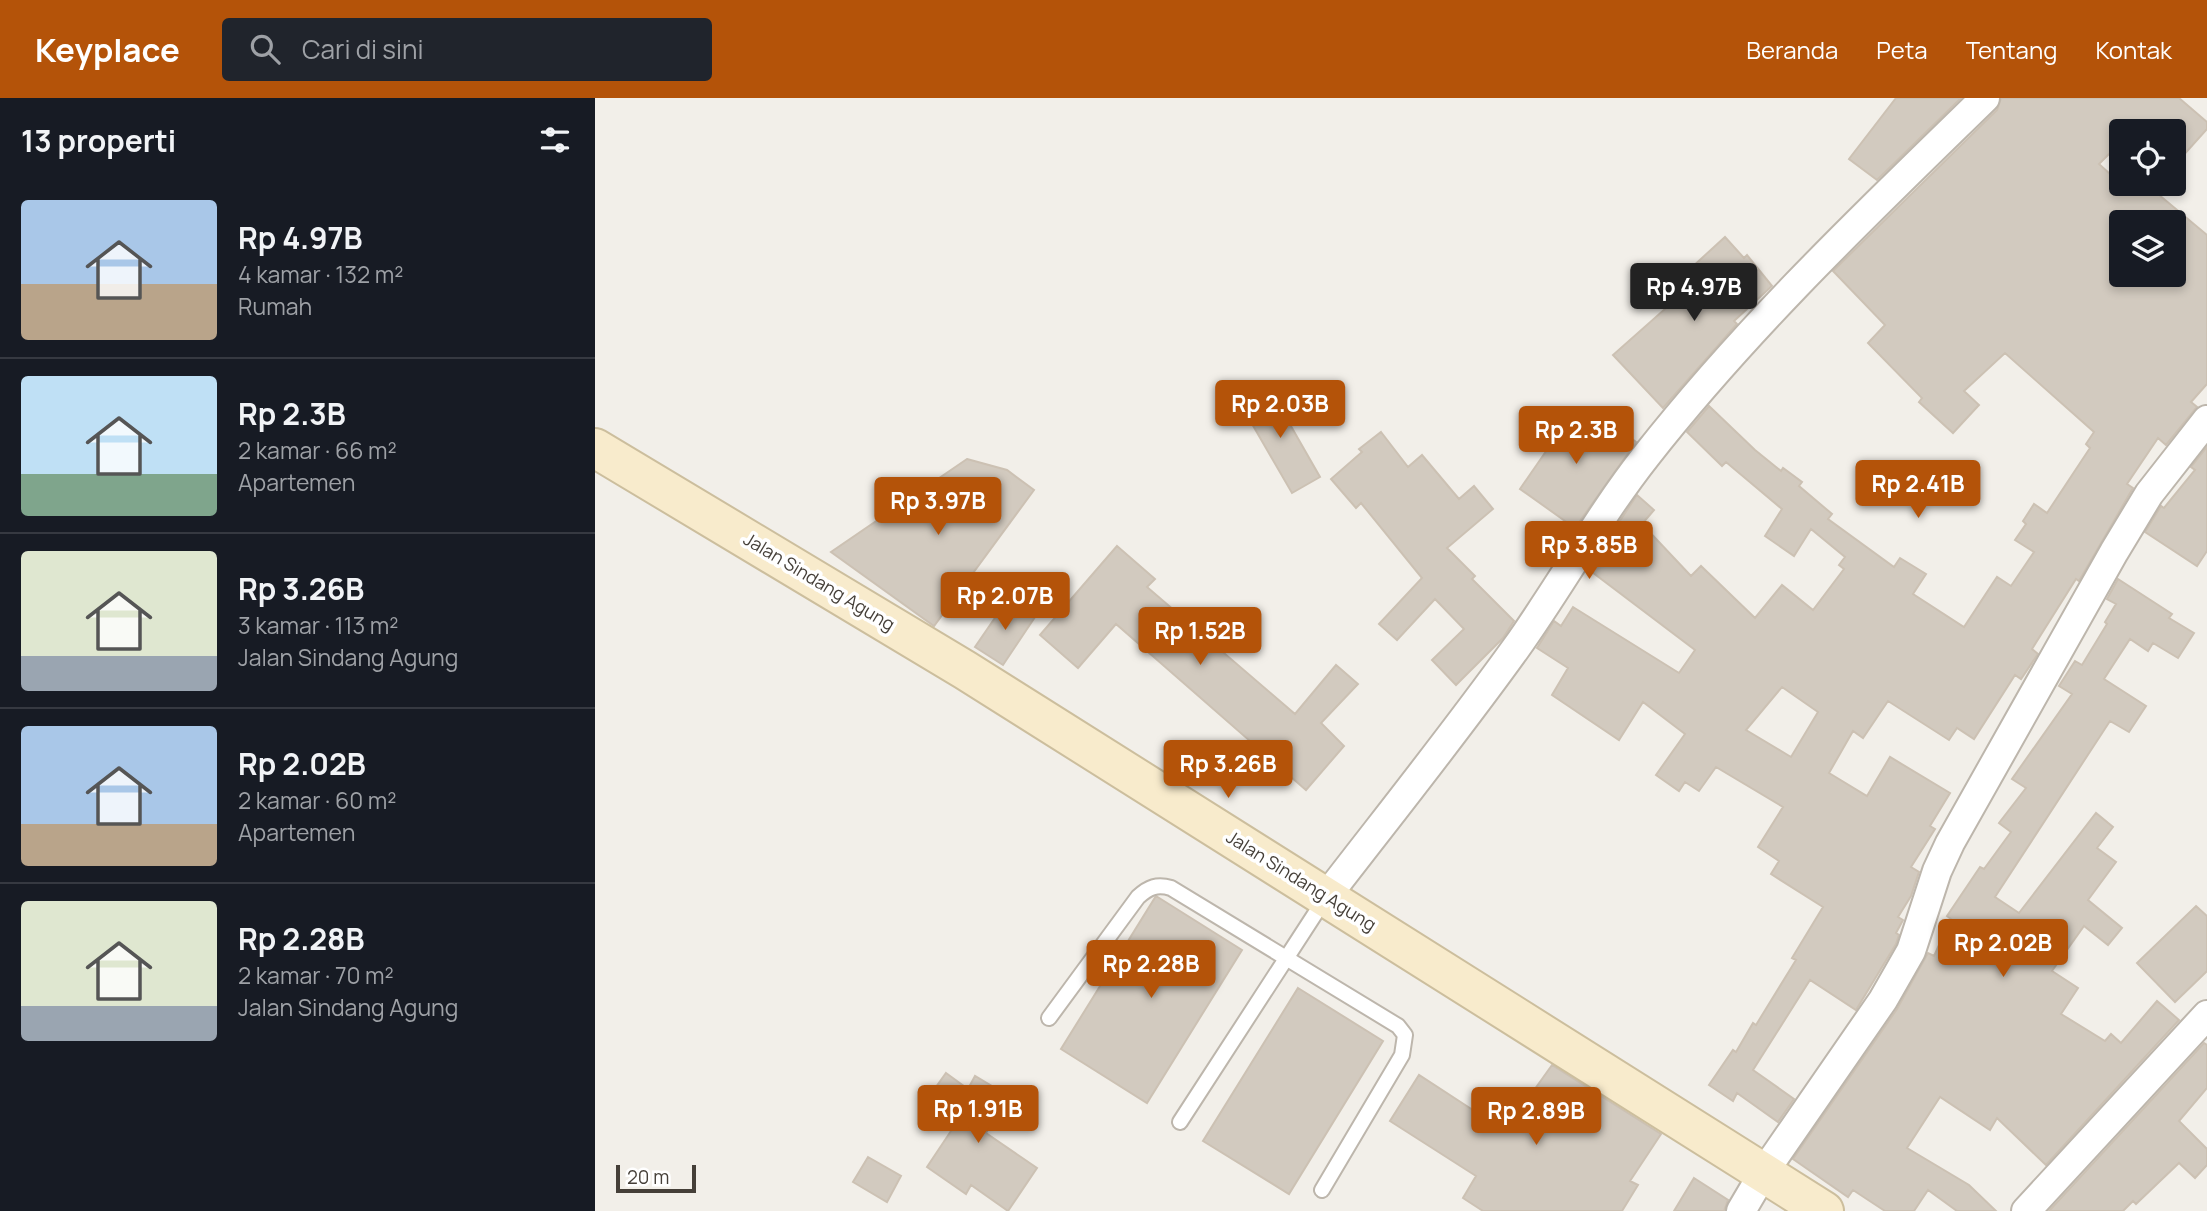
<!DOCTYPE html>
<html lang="id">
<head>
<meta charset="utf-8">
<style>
	:root { --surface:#171b24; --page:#20242c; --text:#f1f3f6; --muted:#9ea1a6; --line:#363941; --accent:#b45309 }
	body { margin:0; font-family:Manrope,sans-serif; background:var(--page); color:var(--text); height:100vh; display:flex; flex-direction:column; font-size:26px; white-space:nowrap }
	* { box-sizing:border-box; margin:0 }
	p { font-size:23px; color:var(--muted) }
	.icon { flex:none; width:38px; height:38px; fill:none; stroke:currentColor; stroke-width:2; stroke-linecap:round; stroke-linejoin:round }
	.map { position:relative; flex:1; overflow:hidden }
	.sheet { display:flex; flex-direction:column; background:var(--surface); width:595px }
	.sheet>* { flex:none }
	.buttons { position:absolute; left:1514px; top:21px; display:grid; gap:14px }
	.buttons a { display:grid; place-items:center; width:77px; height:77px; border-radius:7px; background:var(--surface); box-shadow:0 4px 10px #0003; font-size:35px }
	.scale { position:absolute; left:21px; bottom:18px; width:80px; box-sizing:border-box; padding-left:7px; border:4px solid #453f38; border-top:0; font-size:19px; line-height:24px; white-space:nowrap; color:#453f38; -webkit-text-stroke:5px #fff; paint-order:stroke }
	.price { position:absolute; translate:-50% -60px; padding:0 16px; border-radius:7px; background:var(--accent); color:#fff; font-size:23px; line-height:46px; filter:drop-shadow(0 2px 4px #0008) }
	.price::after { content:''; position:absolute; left:50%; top:42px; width:21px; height:16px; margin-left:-10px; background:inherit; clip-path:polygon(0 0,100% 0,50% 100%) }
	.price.selected { background:#222; color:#fff }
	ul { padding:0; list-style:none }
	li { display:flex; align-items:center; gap:21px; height:175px; padding:0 21px }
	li+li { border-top:2px solid var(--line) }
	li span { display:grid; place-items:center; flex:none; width:196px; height:140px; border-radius:7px; color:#555 }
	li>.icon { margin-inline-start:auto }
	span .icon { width:84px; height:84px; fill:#fffc; stroke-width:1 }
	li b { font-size:30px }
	h2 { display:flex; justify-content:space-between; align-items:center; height:84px; padding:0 21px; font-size:30px }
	header { display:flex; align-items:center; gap:42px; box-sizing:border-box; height:98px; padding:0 35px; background:var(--accent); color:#fff }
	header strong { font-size:33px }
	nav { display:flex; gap:38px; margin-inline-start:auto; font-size:24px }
	.search { width:490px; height:63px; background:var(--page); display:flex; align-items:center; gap:18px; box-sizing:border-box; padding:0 24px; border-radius:7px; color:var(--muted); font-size:26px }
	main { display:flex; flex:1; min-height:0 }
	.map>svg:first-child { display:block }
</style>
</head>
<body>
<header>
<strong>Keyplace</strong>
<div class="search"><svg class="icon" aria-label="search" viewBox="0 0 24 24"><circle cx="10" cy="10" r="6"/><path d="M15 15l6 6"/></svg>Cari di sini</div>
<nav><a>Beranda</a><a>Peta</a><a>Tentang</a><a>Kontak</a></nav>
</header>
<main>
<section class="sheet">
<h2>13 properti<svg class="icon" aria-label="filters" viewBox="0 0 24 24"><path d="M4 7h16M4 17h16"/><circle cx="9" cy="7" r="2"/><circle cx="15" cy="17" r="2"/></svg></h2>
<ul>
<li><span style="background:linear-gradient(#a9c7e8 60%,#b9a48a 0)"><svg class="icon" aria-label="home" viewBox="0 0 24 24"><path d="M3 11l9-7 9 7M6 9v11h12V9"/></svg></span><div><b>Rp 4.97B</b><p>4 kamar · 132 m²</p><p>Rumah</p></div></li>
<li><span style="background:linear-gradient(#bfe0f5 70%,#7fa58c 0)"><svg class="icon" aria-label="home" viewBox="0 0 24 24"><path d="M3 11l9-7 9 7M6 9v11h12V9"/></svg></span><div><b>Rp 2.3B</b><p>2 kamar · 66 m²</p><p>Apartemen</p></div></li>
<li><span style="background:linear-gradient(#dfe7d0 75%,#9aa5b1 0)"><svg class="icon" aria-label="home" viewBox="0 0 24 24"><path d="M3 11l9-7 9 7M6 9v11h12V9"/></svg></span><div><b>Rp 3.26B</b><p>3 kamar · 113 m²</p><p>Jalan Sindang Agung</p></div></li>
<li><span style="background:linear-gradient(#a9c7e8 70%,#b9a48a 0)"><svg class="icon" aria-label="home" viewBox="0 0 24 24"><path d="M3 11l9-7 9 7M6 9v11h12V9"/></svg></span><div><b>Rp 2.02B</b><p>2 kamar · 60 m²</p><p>Apartemen</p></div></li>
<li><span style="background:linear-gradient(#dfe7d0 75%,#9aa5b1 0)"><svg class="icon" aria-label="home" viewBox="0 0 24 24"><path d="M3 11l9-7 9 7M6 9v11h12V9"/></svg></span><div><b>Rp 2.28B</b><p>2 kamar · 70 m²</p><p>Jalan Sindang Agung</p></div></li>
</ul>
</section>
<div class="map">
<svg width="1612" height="1113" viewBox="0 0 1612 1113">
	<rect width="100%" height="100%" fill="#f2efe9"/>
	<path fill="#d2cabf" stroke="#ccc1b3" stroke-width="2" fill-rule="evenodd" d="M1301,0H1366L1282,82L1254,61Z
		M1406,0H1584L1612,24V31L1578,69V33H1526V44L1504,66L1526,86H1551L1612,137V286L1596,304L1602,309L1571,347L1563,340L1532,386L1538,390L1484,483L1481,481L1437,551L1443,556L1426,581L1420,577L1379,641L1362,630L1354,642L1293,603L1268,640L1258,633L1234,675L1272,698L1295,659L1355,695L1335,728L1340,731L1316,769L1324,774L1316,798L1303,819L1308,822L1301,835L1304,837L1301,846L1261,912L1215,882L1158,972L1199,1001L1183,1024L1142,995L1138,1003L1114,987L1138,952L1141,954L1158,925L1161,927L1201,862L1197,860L1228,809L1176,776L1184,763L1163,749L1188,709L1121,669L1104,693L1090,684L1084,693L1061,677L1090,636L1048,604L1024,642L957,597L973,570L942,550L959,523L966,528L978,509L1084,575L1100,552L993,471L1042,397L1059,412L1047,426L1096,478L1106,468L1160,520L1187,487L1218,512L1249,471L1244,467L1250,459L1216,431L1199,458L1170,438L1187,411L1131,364L1127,368L1092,334L1114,308L1160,352L1186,373L1188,370L1207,384L1204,388L1237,416L1233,421L1299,469L1305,460L1331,476L1318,496L1369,529L1402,479L1416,488L1439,454L1420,442L1431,426L1428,423L1439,406L1452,415L1495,350L1491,346L1499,334L1410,255L1369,293L1384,307L1358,335L1324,304L1327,300L1273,245L1290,227L1238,173L1402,12ZM1526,124H1578V177H1526ZM1187,589L1223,614L1196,659L1151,632Z
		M1130,139L1149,160L1152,157L1177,188L1139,223L1142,226L1068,310L1018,257L1105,180L1096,170Z
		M673,288L725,379L697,395L645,305Z
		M1001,314L1041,344L980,430L925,391L954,349L937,337L952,317L983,339Z
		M786,334L813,369L827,357L864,401L879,388L898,411L852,450L880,478L877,481L919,523L908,540L861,587L837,562L869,531L840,501L802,542L784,526L827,480L766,405L761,410L736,381L767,354L764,351Z
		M1612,349V453L1602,468L1550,434L1566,408L1569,410L1600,372L1596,369Z
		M372,361L412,372L439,392L339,528L236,454Z
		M522,448L560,481L552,489L700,616L741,567L763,586L726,625L749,648L711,692L521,526L483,570L445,537Z
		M1523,481L1577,516L1574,520L1599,535L1583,560L1558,545L1553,553L1535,541L1509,581L1551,608L1534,634L1515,623L1400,799L1424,815L1501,715L1518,729L1502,750L1521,764L1493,802L1527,830L1513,847L1489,828L1457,873L1483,890L1466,916L1510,943L1516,936L1526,945L1562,903L1584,922L1451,1067L1402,1020L1395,1032L1345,999L1312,1050L1374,1087L1401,1113H1362L1333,1092L1319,1113H1290L1258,1092L1253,1099L1198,1061L1302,911L1333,855L1339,858L1356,821L1352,818L1385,769L1389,771L1416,734L1404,725L1431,690L1417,681L1477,596L1464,588L1480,563L1487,567L1512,526L1510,524L1521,506L1512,501Z
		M413,501L440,519L408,567L380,549Z
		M561,798L647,852L552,1005L466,951Z
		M1601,808L1612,818V873L1580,904L1542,865Z
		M703,890L788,943L694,1096L608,1043Z
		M1609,945L1612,947V990L1584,1023L1612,1051V1067L1600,1080L1584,1065L1541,1106L1538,1103L1528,1113H1454Z
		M957,967L1066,1036L1035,1083L1043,1087L1027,1113H888L868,1100L881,1078L795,1023L824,977L910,1033Z
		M351,975L373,991L380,978L412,997L391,1035L442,1070L413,1113L376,1087L371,1096L332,1069L366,1018L336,996Z
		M273,1059L306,1078L292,1104L258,1084Z
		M1099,1080L1133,1102L1129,1113H1079Z"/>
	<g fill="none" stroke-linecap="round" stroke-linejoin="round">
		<defs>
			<path id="lane" d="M454,920L543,799C554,789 562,786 576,790L803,928L810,937L807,957L727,1092
				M585,1024L731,799"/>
			<path id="street" d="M731,799C795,716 860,635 921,550C966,487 1003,419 1051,358C1153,228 1272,115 1390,0
				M1146,1113L1169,1074L1288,902L1316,853L1342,773L1355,745L1519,454L1554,396L1612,322
				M1431,1113L1612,917"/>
			<path id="secondary" d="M0,350L370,572L1229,1113"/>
		</defs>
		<use href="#lane" stroke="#bdb6ac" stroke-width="18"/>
		<use href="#street" stroke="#bdb6ac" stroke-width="32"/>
		<use href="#secondary" stroke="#ccbe9d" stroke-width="42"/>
		<use href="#lane" stroke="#fff" stroke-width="14"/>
		<use href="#street" stroke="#fff" stroke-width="28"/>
		<use href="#secondary" stroke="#f8ebcc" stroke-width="38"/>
	</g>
	<g text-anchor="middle" stroke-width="7" stroke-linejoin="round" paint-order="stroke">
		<g font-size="18" fill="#453f38" stroke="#fff">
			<text transform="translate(224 484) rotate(31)" y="6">Jalan Sindang Agung</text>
			<text transform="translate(706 783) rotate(32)" y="6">Jalan Sindang Agung</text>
		</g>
	</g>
</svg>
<div class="buttons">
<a><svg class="icon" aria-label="locate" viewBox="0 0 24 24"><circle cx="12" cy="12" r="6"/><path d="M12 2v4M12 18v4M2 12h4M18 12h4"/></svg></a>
<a><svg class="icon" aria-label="layers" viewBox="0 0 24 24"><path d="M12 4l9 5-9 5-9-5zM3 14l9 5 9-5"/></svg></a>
</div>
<div class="scale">20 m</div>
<b class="price selected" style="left:1099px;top:225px">Rp 4.97B</b>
<b class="price" style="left:685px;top:342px">Rp 2.03B</b>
<b class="price" style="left:981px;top:368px">Rp 2.3B</b>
<b class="price" style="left:1323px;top:422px">Rp 2.41B</b>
<b class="price" style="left:343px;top:439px">Rp 3.97B</b>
<b class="price" style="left:994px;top:483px">Rp 3.85B</b>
<b class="price" style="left:410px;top:534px">Rp 2.07B</b>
<b class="price" style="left:605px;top:569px">Rp 1.52B</b>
<b class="price" style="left:633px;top:702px">Rp 3.26B</b>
<b class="price" style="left:1408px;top:881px">Rp 2.02B</b>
<b class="price" style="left:556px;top:902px">Rp 2.28B</b>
<b class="price" style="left:383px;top:1047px">Rp 1.91B</b>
<b class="price" style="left:941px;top:1049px">Rp 2.89B</b>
</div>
</main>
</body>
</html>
